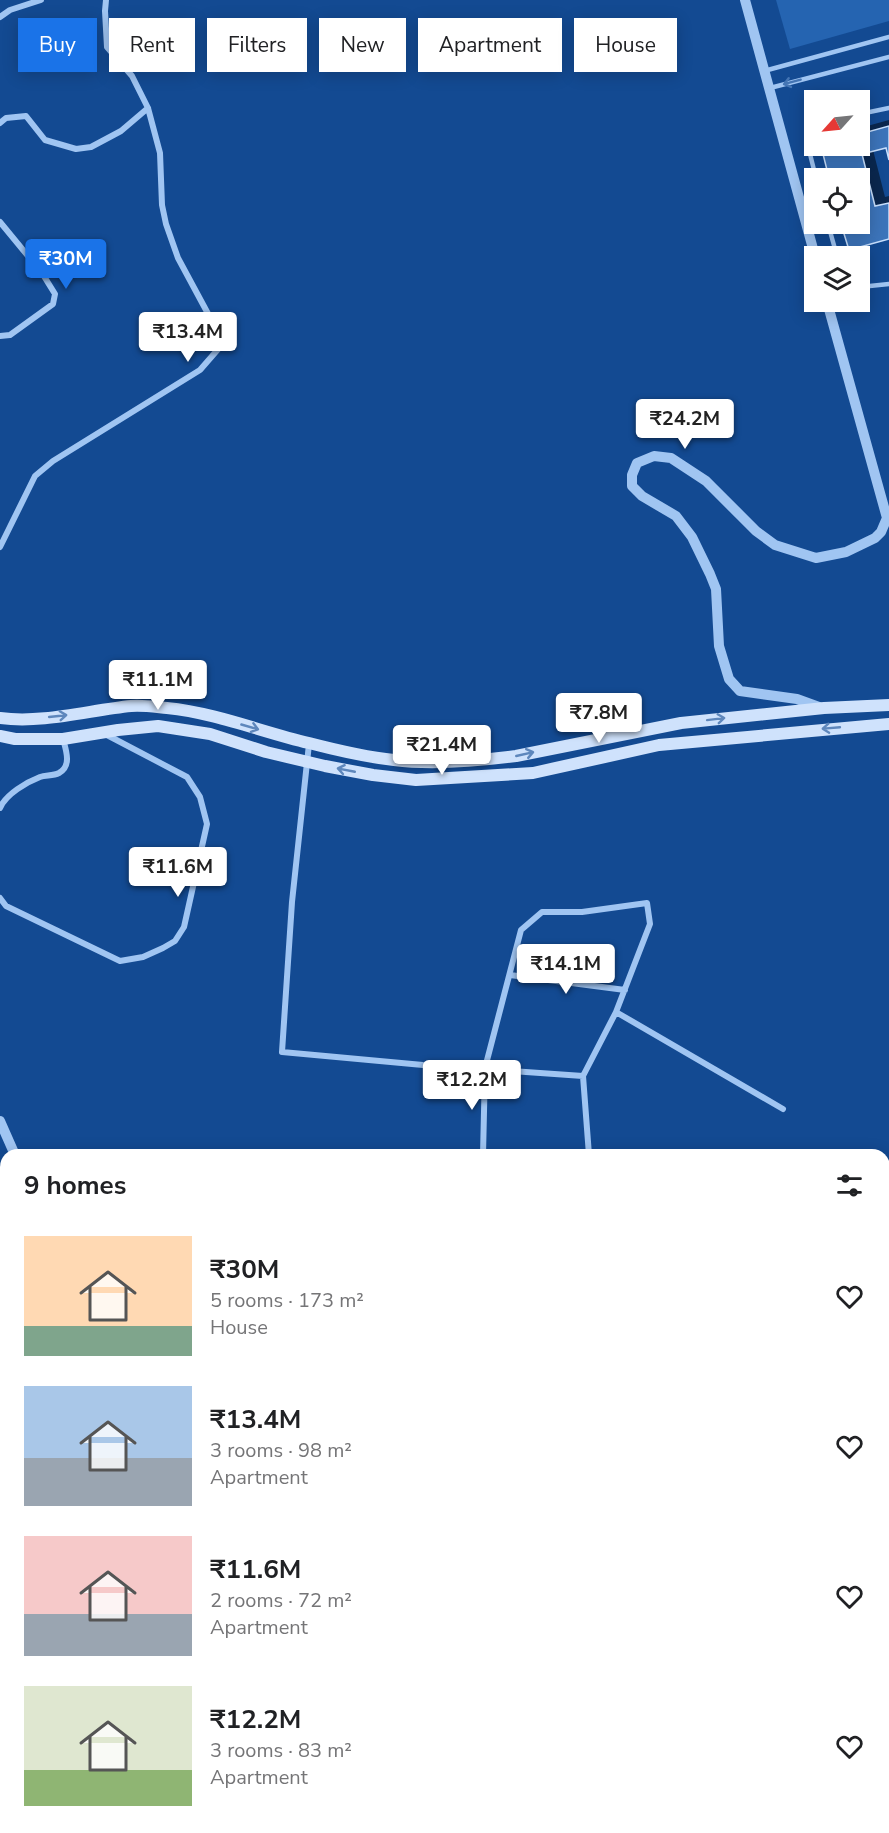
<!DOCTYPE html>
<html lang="en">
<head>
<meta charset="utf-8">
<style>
	:root { --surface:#fff; --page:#f2f2f2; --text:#202124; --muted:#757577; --accent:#1a73e8 }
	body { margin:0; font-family:"Nunito Sans",sans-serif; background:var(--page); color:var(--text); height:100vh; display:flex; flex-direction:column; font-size:22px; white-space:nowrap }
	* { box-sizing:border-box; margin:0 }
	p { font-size:20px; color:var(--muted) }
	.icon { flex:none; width:33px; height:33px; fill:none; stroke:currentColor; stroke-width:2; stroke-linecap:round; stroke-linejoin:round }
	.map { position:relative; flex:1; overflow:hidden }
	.details { position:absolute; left:0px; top:1149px; width:890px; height:684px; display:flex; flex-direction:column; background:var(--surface); border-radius:18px 18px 0 0; box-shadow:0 3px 15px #0003 }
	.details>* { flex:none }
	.hud { position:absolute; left:18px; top:18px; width:854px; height:54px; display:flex; gap:12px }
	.needle { width:39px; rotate:243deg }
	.buttons { position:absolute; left:804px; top:90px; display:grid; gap:12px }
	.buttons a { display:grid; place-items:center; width:66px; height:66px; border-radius:0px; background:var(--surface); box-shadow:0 3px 15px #0003; font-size:30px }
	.price { position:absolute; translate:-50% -51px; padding:0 14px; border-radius:6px; background:#fff; color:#222; font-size:20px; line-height:39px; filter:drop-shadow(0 2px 3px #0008) }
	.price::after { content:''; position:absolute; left:50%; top:36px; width:18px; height:14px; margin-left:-9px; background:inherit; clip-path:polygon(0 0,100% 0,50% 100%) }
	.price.active { background:var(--accent); color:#fff }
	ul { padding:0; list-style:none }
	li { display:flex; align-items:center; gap:18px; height:150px; padding:0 24px }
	li span { display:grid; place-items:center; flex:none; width:168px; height:120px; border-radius:0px; color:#555 }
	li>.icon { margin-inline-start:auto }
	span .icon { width:72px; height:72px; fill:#fffc; stroke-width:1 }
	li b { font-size:26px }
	h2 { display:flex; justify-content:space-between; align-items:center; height:72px; padding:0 24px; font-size:26px }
	.pill { padding:0 21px; border-radius:0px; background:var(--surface); box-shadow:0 3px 15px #0003; font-size:21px; line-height:54px }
	.pill.active { background:var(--accent); color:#fff }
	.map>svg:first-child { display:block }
</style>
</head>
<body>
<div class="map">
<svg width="889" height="1833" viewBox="0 0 889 1833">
	<rect width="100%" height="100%" fill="#134a92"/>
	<path fill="#2564b1" d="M776,0H889V21L790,49Z"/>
	<path fill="#0007" d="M889,120V154L887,146L873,150L885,197L889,196V238L850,248L843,224H860V178H831L822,146H860V128Z"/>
	<path fill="#3c74ba" stroke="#c7dffd" stroke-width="1.5" d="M889,126V160L886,148L862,154L875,206L889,203V239L849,250L841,224H860V178H829L821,146H860V134Z"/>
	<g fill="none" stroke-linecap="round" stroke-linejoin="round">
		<path stroke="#a0c5f2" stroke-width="4.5" d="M764,71L889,37
			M770,88L889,57
			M860,114L889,108
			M814,126L810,128L808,146L816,178
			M828,224L837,256
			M860,287L889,284"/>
		<path stroke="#a0c5f2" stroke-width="6" d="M0,17L10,10L41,0
			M0,123L6,118L26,116L45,140L76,149L91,147L121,131L148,108
			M0,222L42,273L55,294L53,304L10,335L0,336
			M0,547L35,476L53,461L200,370L220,347V336L178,258L166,224L162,205L160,153L148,108L132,76L107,47L105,11L106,0
			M309,744L292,902L282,1052L423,1065L583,1076L616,1012L783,1109
			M0,808C6,794 27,782 40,777C46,775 53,776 59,773C72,766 66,750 63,739
			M0,898L6,906L120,961L143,957L163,948L175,941L184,927L207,824L200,797L187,777L105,734
			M510,975L625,990
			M583,1076L589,1155
			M483,1155L485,1068L521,930L542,912H582L647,903L650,924L616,1012
			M889,1202L884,1204L889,1213
			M884,1618L889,1625
			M0,1667L6,1666
			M884,1727L889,1722
			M0,1753H6
			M151,1827L152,1833
			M538,1827L541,1833
			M559,1833L564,1827
			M760,1833L767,1827"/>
		<path stroke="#a0c5f2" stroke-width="10" d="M745,0L815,256
			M819,707L797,699L740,691L729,679L719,646L716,589L710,574L692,537L676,516L642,496L632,486V475L637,463L654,456L671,458L706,481L756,531L775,545L816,558L846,552L875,538L881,532L887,518L827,302
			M0,1121L15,1155
			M0,1531L6,1528
			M0,1550L6,1570
			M40,1827V1833"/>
		<path stroke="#cfe2fc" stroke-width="12" d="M0,718C42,724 90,710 131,706C143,705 156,707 167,708C216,713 262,732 309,743C336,750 365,757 394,760C434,765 477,761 516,756L681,723L824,708L889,705
			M0,736L15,739H63L118,730L158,726L210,734L266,752L325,766L373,775L416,780L533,773L659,745L889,724"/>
	</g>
	<defs><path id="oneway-shaft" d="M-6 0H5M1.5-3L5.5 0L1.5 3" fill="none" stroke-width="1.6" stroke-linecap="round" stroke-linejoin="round" transform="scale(1.5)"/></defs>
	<use stroke="#4475b4" href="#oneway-shaft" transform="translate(792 82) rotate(165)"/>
	<g stroke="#5e87bc">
		<use href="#oneway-shaft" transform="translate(58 716) rotate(-6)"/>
		<use href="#oneway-shaft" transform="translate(716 719) rotate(-7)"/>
		<use href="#oneway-shaft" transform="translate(250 727) rotate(16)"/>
		<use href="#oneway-shaft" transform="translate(831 728) rotate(175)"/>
		<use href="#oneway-shaft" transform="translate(525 754) rotate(-13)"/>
		<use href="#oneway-shaft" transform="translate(346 770) rotate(-169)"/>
	</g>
</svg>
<div class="buttons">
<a><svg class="needle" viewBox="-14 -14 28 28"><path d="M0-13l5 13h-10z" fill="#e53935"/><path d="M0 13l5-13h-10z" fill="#757577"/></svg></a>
<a><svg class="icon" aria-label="locate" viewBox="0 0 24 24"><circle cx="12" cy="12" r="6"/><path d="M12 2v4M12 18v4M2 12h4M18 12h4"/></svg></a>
<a><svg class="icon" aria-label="layers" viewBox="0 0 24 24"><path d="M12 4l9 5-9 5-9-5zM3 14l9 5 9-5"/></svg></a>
</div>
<b class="price active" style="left:66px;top:290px">₹30M</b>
<b class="price" style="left:188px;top:363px">₹13.4M</b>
<b class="price" style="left:685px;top:450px">₹24.2M</b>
<b class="price" style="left:158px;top:711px">₹11.1M</b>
<b class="price" style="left:599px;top:744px">₹7.8M</b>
<b class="price" style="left:442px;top:776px">₹21.4M</b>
<b class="price" style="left:178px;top:898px">₹11.6M</b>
<b class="price" style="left:566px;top:995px">₹14.1M</b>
<b class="price" style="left:472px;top:1111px">₹12.2M</b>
<div class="hud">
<a class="pill active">Buy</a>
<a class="pill">Rent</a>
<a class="pill">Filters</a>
<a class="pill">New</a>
<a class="pill">Apartment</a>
<a class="pill">House</a>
</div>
<section class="details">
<h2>9 homes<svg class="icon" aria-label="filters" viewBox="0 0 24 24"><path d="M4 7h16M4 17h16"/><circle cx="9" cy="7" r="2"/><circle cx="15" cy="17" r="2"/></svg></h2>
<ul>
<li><span style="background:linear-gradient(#ffd9b3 75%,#7fa58c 0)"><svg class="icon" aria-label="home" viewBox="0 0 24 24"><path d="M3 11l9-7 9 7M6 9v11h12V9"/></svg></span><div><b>₹30M</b><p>5 rooms · 173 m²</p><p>House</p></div><svg class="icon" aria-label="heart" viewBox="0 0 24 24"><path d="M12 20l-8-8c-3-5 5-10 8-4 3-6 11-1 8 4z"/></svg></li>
<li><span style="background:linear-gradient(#a9c7e8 60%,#9aa5b1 0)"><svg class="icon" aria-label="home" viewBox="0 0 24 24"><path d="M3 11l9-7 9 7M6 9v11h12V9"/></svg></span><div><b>₹13.4M</b><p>3 rooms · 98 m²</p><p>Apartment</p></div><svg class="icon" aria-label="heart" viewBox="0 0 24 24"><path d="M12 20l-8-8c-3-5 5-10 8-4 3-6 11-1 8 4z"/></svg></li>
<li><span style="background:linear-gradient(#f6c9c9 65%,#9aa5b1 0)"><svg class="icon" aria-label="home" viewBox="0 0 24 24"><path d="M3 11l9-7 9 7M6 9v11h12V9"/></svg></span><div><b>₹11.6M</b><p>2 rooms · 72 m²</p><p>Apartment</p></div><svg class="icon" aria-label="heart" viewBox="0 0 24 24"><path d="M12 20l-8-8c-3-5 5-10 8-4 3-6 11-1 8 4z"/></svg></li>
<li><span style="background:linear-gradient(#dfe7d0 70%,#8fb573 0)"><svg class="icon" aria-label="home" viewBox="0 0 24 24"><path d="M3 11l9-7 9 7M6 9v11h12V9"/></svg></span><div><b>₹12.2M</b><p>3 rooms · 83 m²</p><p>Apartment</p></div><svg class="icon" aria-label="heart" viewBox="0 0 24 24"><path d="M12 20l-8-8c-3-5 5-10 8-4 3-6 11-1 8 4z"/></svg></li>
</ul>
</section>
</div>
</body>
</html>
